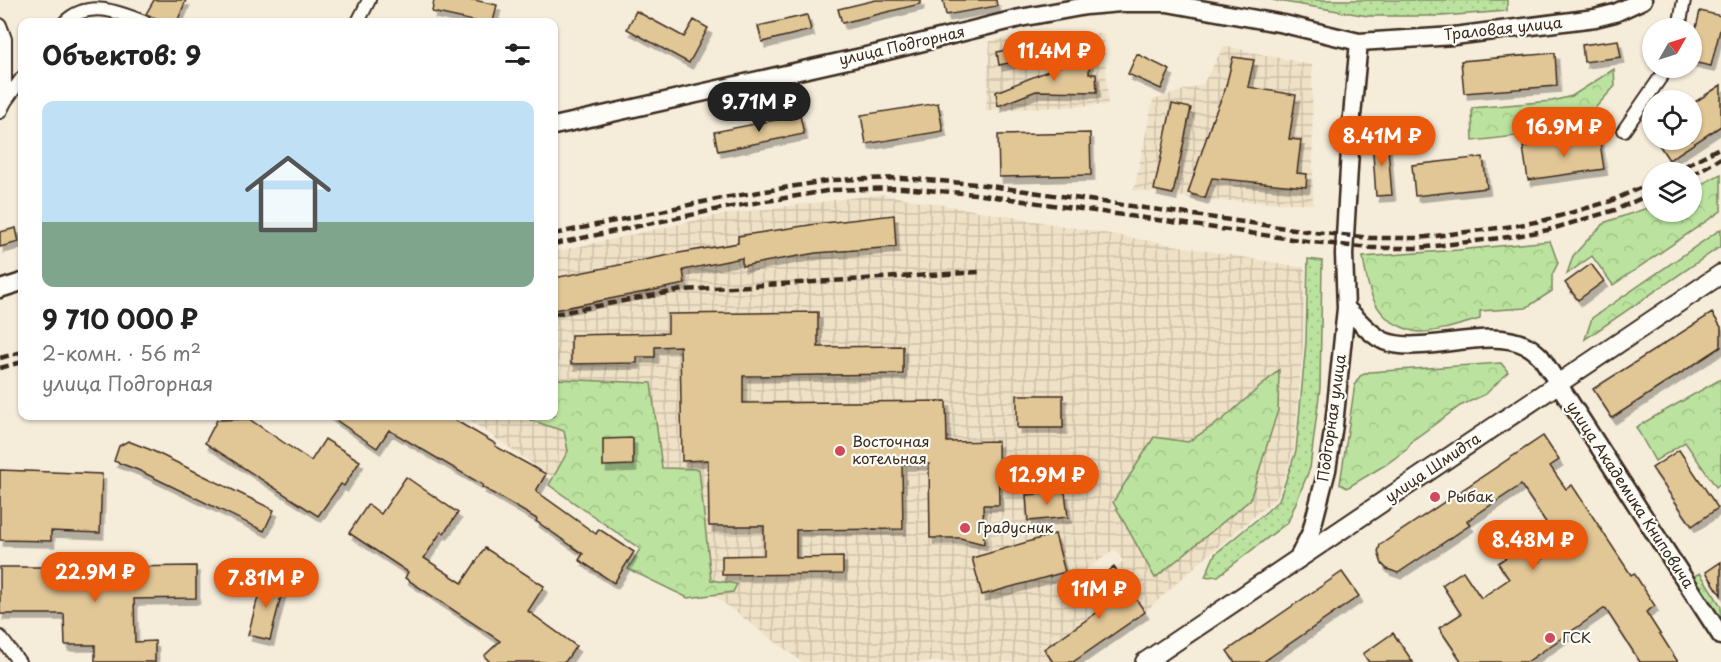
<!DOCTYPE html>
<html lang="ru">
<head>
<meta charset="utf-8">
<style>
	:root { --surface:#fff; --page:#f6f6f6; --text:#222; --muted:#767676; --line:#e0e0e0; --accent:#ea580c }
	body { margin:0; font-family:"Playpen Sans",sans-serif; background:var(--page); color:var(--text); height:100vh; display:flex; flex-direction:column; font-size:22px; white-space:nowrap }
	* { box-sizing:border-box; margin:0 }
	p { font-size:20px; color:var(--muted) }
	.icon { flex:none; width:33px; height:33px; fill:none; stroke:currentColor; stroke-width:2; stroke-linecap:round; stroke-linejoin:round }
	.map { position:relative; flex:1; overflow:hidden }
	.details { position:absolute; left:18px; top:18px; width:540px; height:402px; display:flex; flex-direction:column; background:var(--surface); border-radius:12px; box-shadow:0 2px 4px #0004 }
	.details>* { flex:none }
	.needle { width:39px; rotate:51deg }
	.buttons { position:absolute; left:1642px; top:18px; display:grid; gap:12px }
	.buttons a { display:grid; place-items:center; width:60px; height:60px; border-radius:50%; background:var(--surface); box-shadow:0 2px 4px #0004; font-size:30px }
	.price { position:absolute; translate:-50% -51px; padding:0 14px; border-radius:21px; background:var(--accent); color:#fff; font-size:20px; line-height:39px; filter:drop-shadow(0 2px 3px #0008) }
	.price::after { content:''; position:absolute; left:50%; top:36px; width:18px; height:14px; margin-left:-9px; background:inherit; clip-path:polygon(0 0,100% 0,50% 100%) }
	.price.active { background:#222; color:#fff }
	ul { padding:0; list-style:none }
	li { display:grid; align-content:center; gap:12px; height:318px; padding:0 24px }
	li+li { border-top:2px solid var(--line) }
	li span { display:grid; place-items:center; height:186px; border-radius:12px; color:#555 }
	li>.icon { margin-inline-start:auto }
	span .icon { width:108px; height:108px; fill:#fffc; stroke-width:1 }
	li b { font-size:26px }
	h2 { display:flex; justify-content:space-between; align-items:center; height:72px; padding:0 24px; font-size:26px }
	.map>svg:first-child { display:block }
</style>
</head>
<body>
<div class="map">
<svg width="1721" height="662" viewBox="0 0 1721 662">
	<defs>
		<pattern id="industrial-grid" width="8" height="8" patternUnits="userSpaceOnUse" patternTransform="scale(1.5)"><rect width="8" height="8" fill="#efe1c6"/><path d="M0 4h8M4 0v8" fill="none" stroke="#cec1aa"/></pattern>
		<pattern id="grass-dots" width="8" height="8" patternUnits="userSpaceOnUse" patternTransform="scale(1.5)"><rect width="8" height="8" fill="#bbe39f"/><path d="M2 2h.1M6 6h.1" fill="none" stroke="#a2c388" stroke-width="1.8" stroke-linecap="round"/></pattern>
		<pattern id="forest-crowns" width="20" height="18" patternUnits="userSpaceOnUse" patternTransform="scale(1.5)"><rect width="20" height="18" fill="#bbe39f"/><path d="M2 6a3 3 0 1 1 6 0M12 15a3 3 0 1 1 6 0" fill="none" stroke="#a2c388"/></pattern>
		<filter id="shadow"><feDropShadow dx="3.5" dy="6" stdDeviation="0" flood-color="#0004"/></filter>
	</defs>
	<rect width="100%" height="100%" fill="#f5ecda"/>
	<filter id="ink" filterUnits="userSpaceOnUse"><feTurbulence type="fractalNoise" baseFrequency=".0167" numOctaves="2"/><feDisplacementMap in="SourceGraphic" scale="12" xChannelSelector="R" yChannelSelector="G"/><feConvolveMatrix kernelMatrix="1 2 1 2 8 2 1 2 1" color-interpolation-filters="sRGB"/></filter>
	<g filter="url(#ink)">
		<path fill="url(#industrial-grid)" d="M1038,32L1104,33L1108,105L986,110L990,41Z
			M1224,46L1312,65L1313,204L1206,200L1134,190L1153,100L1203,84Z
			M880,194L1305,268L1303,343L1294,450L1277,497L1200,562L1145,612L1115,568L1123,561L1115,549L1086,570L1093,581L1090,584L1105,607L1044,649L1053,662H802L599,509L463,416H554V252L720,215Z"/>
		<path fill="url(#grass-dots)" stroke="#7b865e" stroke-width="1.5" d="M1272,0H1507V11L1442,16H1368Z
			M1308,259L1322,261L1320,388L1310,468L1288,522L1218,576L1205,577L1215,554L1266,512L1279,500L1296,451L1306,342Z"/>
		<path fill="url(#forest-crowns)" stroke="#7b865e" stroke-width="1.5" d="M1614,69L1615,86L1576,129L1473,141L1472,108L1552,101L1572,96Z
			M1721,174V211L1613,285L1592,256L1567,274L1573,256L1591,236L1606,222L1653,206V212H1692V189Z
			M1721,229V246L1585,339L1592,318Z
			M1550,241L1558,263L1552,275V291L1526,308L1480,311V319C1461,324 1440,332 1420,332C1414,332 1407,329 1402,327C1372,315 1367,285 1363,257L1458,250Z
			M1501,363L1508,372L1486,394L1460,406L1413,440L1406,450L1385,465L1347,488L1340,484L1355,384L1360,376L1369,372Z
			M1279,370L1278,410L1250,500L1155,578L1113,502L1154,437L1188,442L1222,420Z
			M554,379L651,383L662,468L699,469L711,580L737,584L733,592L688,598L628,569L640,549L549,485L568,451L564,431L530,420L531,416H554Z
			M1721,379V483L1716,487L1685,442L1655,461L1636,427Z
			M1700,573L1721,606V621L1692,577Z"/>
		<path fill="#e1c696" stroke="#3b2a1e" stroke-width="1.5" filter="url(#shadow)" d="M154,0H186L177,22H165L146,14Z
			M434,0H474L497,5L493,22H478L432,12Z
			M876,0H920V4L842,23L838,9Z
			M943,0H996L997,6L946,15Z
			M636,11L684,37L694,20L708,28L689,63L627,29Z
			M1700,11L1721,16V26L1711,66L1692,62V45Z
			M807,15L811,30L762,42L758,26Z
			M1618,40L1621,57L1584,62L1582,45Z
			M1042,42H1084L1085,47L999,65L997,52Z
			M1555,53L1557,86L1464,93L1461,61Z
			M1090,54L1089,74H1096L1097,92L1036,91L998,106L996,92Z
			M1137,54L1170,70L1161,89L1128,74Z
			M1233,57L1254,60L1248,87L1296,95L1289,139L1301,140L1297,173L1307,174L1306,187L1212,178L1205,198L1188,193L1213,118L1225,90Z
			M1721,85V126L1669,160L1656,140H1692V104Z
			M938,103L943,131L866,144L861,115Z
			M1172,104L1191,108L1173,194L1154,190Z
			M800,115L804,134L718,151L714,132Z
			M1090,133L1091,175L999,177L998,135Z
			M1599,136L1604,169L1528,180L1523,147Z
			M1387,137L1392,195L1376,196L1372,139Z
			M1483,157L1487,188L1415,196L1412,165Z
			M894,215L896,247L816,253L742,266V258L683,270L685,284L554,310V278L679,253L738,243V236L816,224Z
			M16,228L19,242L0,247V232Z
			M1591,264L1604,281L1578,300L1565,283Z
			M818,312V347L903,346V374L743,376V403L946,401L947,442L998,441L999,505H983L984,544L960,538H930L929,464H902L903,529L796,530V558L843,557V574L722,575V556L764,555V526H709L708,460L682,461L680,346L655,347V357H637V363L571,364V335L668,333V314Z
			M1712,313L1721,327V347L1612,418L1593,389Z
			M1017,395H1063V428H1017Z
			M330,416H448L496,444L495,446L546,474L536,491L596,534L599,529L634,552L614,583L579,560L583,554L536,521L537,519L482,487L483,485L389,430L377,448Z
			M249,419L311,461L325,439L360,461L344,486L341,484L318,516L205,443L217,420Z
			M1543,436L1559,460L1550,466L1566,489L1572,485L1631,575L1634,573L1655,606L1646,612L1678,662H1640L1605,608L1527,662H1462L1439,628L1461,614L1442,585L1463,571L1481,598L1509,579L1498,563L1522,547L1534,565L1562,546L1521,485L1467,521L1470,525L1398,573L1387,569L1382,564L1378,552L1380,545Z
			M633,438V465L603,466V439Z
			M128,441L151,450L274,510L264,531L138,470L114,461L119,446Z
			M1679,450L1718,508L1692,526L1652,468Z
			M0,470L102,474L100,533L51,531V541L0,540Z
			M406,477L458,513L444,533L441,532L424,558L462,583L485,548L544,586L528,611L576,646L565,662H490L484,656L500,641L405,578L408,572L349,533L368,504L381,514Z
			M1065,492L1068,517L1028,521L1026,495Z
			M1055,534L1065,572L982,595L972,558Z
			M1721,562V595L1706,572Z
			M196,566V598L134,599L135,642L155,641V662H95V645H65L64,614H0V567H99V586L113,587L116,567Z
			M1114,567L1145,612L1073,662H1053L1044,649L1105,607L1090,584Z
			M1342,572L1359,596L1263,662H1235L1227,651Z
			M263,578L284,584L270,640L248,635Z
			M1393,633L1413,662H1369L1363,654Z"/>
		<g fill="none" stroke-linecap="round" stroke-linejoin="round">
			<defs>
				<path id="street" d="M65,22C88,0 117,11 144,22
					M358,22L369,0
					M0,25L5,39V102
					M1679,28L1684,0
					M0,112L5,102L22,78
					M1624,130L1667,68
					M0,637L19,662"/>
				<path id="secondary" d="M554,126L879,53L1020,18L1086,6L1121,3H1167L1284,24L1359,42L1454,36L1595,18L1615,13L1643,0
					M0,289L22,282
					M1346,308C1358,319 1369,334 1384,341C1396,346 1408,346 1421,345C1452,344 1498,330 1527,346C1532,348 1537,353 1541,357L1721,636
					M1297,560L1311,532L1327,470L1334,425L1346,308L1344,254L1352,116L1359,42"/>
				<path id="primary" d="M1145,662L1721,274"/>
			</defs>
			<use href="#street" stroke="#3b2a1e" stroke-width="16"/>
			<use href="#secondary" stroke="#3b2a1e" stroke-width="21"/>
			<use href="#primary" stroke="#3b2a1e" stroke-width="22"/>
			<use href="#street" stroke="#fdfcf7" stroke-width="12"/>
			<use href="#secondary" stroke="#fdfcf7" stroke-width="16"/>
			<use href="#primary" stroke="#fdfcf7" stroke-width="18"/>
			<path stroke="#3b2a1e" stroke-width="4.5" stroke-dasharray="9 4.5" stroke-linecap="butt" d="M1674,172L1721,147
				M1692,175L1721,158
				M554,234L717,199L832,180L902,178L976,184L1314,232L1371,238H1419L1514,226L1546,220L1611,201L1653,182
				M554,244L719,209L832,190L902,188L975,194L1313,242L1370,248H1419L1516,236L1548,230L1615,210L1653,193
				M554,314L682,290L980,272
				M0,358L22,352
				M0,368L22,362"/>
		</g>
	</g>
	<g fill="#d1495b" stroke="#fdfcf7" stroke-width="2">
		<circle cx="840" cy="451" r="6"/>
		<circle cx="1435" cy="497" r="6"/>
		<circle cx="965" cy="528" r="6"/>
		<circle cx="1550" cy="638" r="6"/>
	</g>
	<g text-anchor="middle" stroke-width="4.5" stroke-linejoin="round" paint-order="stroke">
		<g font-size="15" fill="#3b2a1e" stroke="#fdfcf7">
			<text transform="translate(1503 29) rotate(-6)" y="5">Траловая улица</text>
			<text transform="translate(902 46) rotate(-13)" y="5">улица Подгорная</text>
			<text transform="translate(1332 418) rotate(-82)" y="5">Подгорная улица</text>
			<text transform="translate(1433 468) rotate(-34)" y="5">улица Шмидта</text>
			<text transform="translate(1630 495) rotate(57)" y="5">улица Академика Книповича</text>
		</g>
		<g font-size="15" fill="#3b2a1e" stroke="#fdfcf7" text-anchor="start">
			<text x="852" y="447">Восточная<tspan x="852" dy="17">котельная</tspan></text>
			<text x="1447" y="502">Рыбак</text>
			<text x="977" y="533">Градусник</text>
			<text x="1562" y="643">ГСК</text>
		</g>
	</g>
</svg>
<div class="buttons">
<a><svg class="needle" viewBox="-14 -14 28 28"><path d="M0-13l5 13h-10z" fill="#e53935"/><path d="M0 13l5-13h-10z" fill="#767676"/></svg></a>
<a><svg class="icon" aria-label="locate" viewBox="0 0 24 24"><circle cx="12" cy="12" r="6"/><path d="M12 2v4M12 18v4M2 12h4M18 12h4"/></svg></a>
<a><svg class="icon" aria-label="layers" viewBox="0 0 24 24"><path d="M12 4l9 5-9 5-9-5zM3 14l9 5 9-5"/></svg></a>
</div>
<b class="price" style="left:1054px;top:82px">11.4M ₽</b>
<b class="price active" style="left:759px;top:133px">9.71M ₽</b>
<b class="price" style="left:1564px;top:158px">16.9M ₽</b>
<b class="price" style="left:1382px;top:167px">8.41M ₽</b>
<b class="price" style="left:1047px;top:506px">12.9M ₽</b>
<b class="price" style="left:1533px;top:571px">8.48M ₽</b>
<b class="price" style="left:95px;top:603px">22.9M ₽</b>
<b class="price" style="left:266px;top:609px">7.81M ₽</b>
<b class="price" style="left:1099px;top:620px">11M ₽</b>
<section class="details">
<h2>Объектов: 9<svg class="icon" aria-label="filters" viewBox="0 0 24 24"><path d="M4 7h16M4 17h16"/><circle cx="9" cy="7" r="2"/><circle cx="15" cy="17" r="2"/></svg></h2>
<ul>
<li><span style="background:linear-gradient(#bfe0f5 65%,#7fa58c 0)"><svg class="icon" aria-label="home" viewBox="0 0 24 24"><path d="M3 11l9-7 9 7M6 9v11h12V9"/></svg></span><div><b>9 710 000 ₽</b><p>2-комн. · 56 m²</p><p>улица Подгорная</p></div></li>
</ul>
</section>
</div>
</body>
</html>
